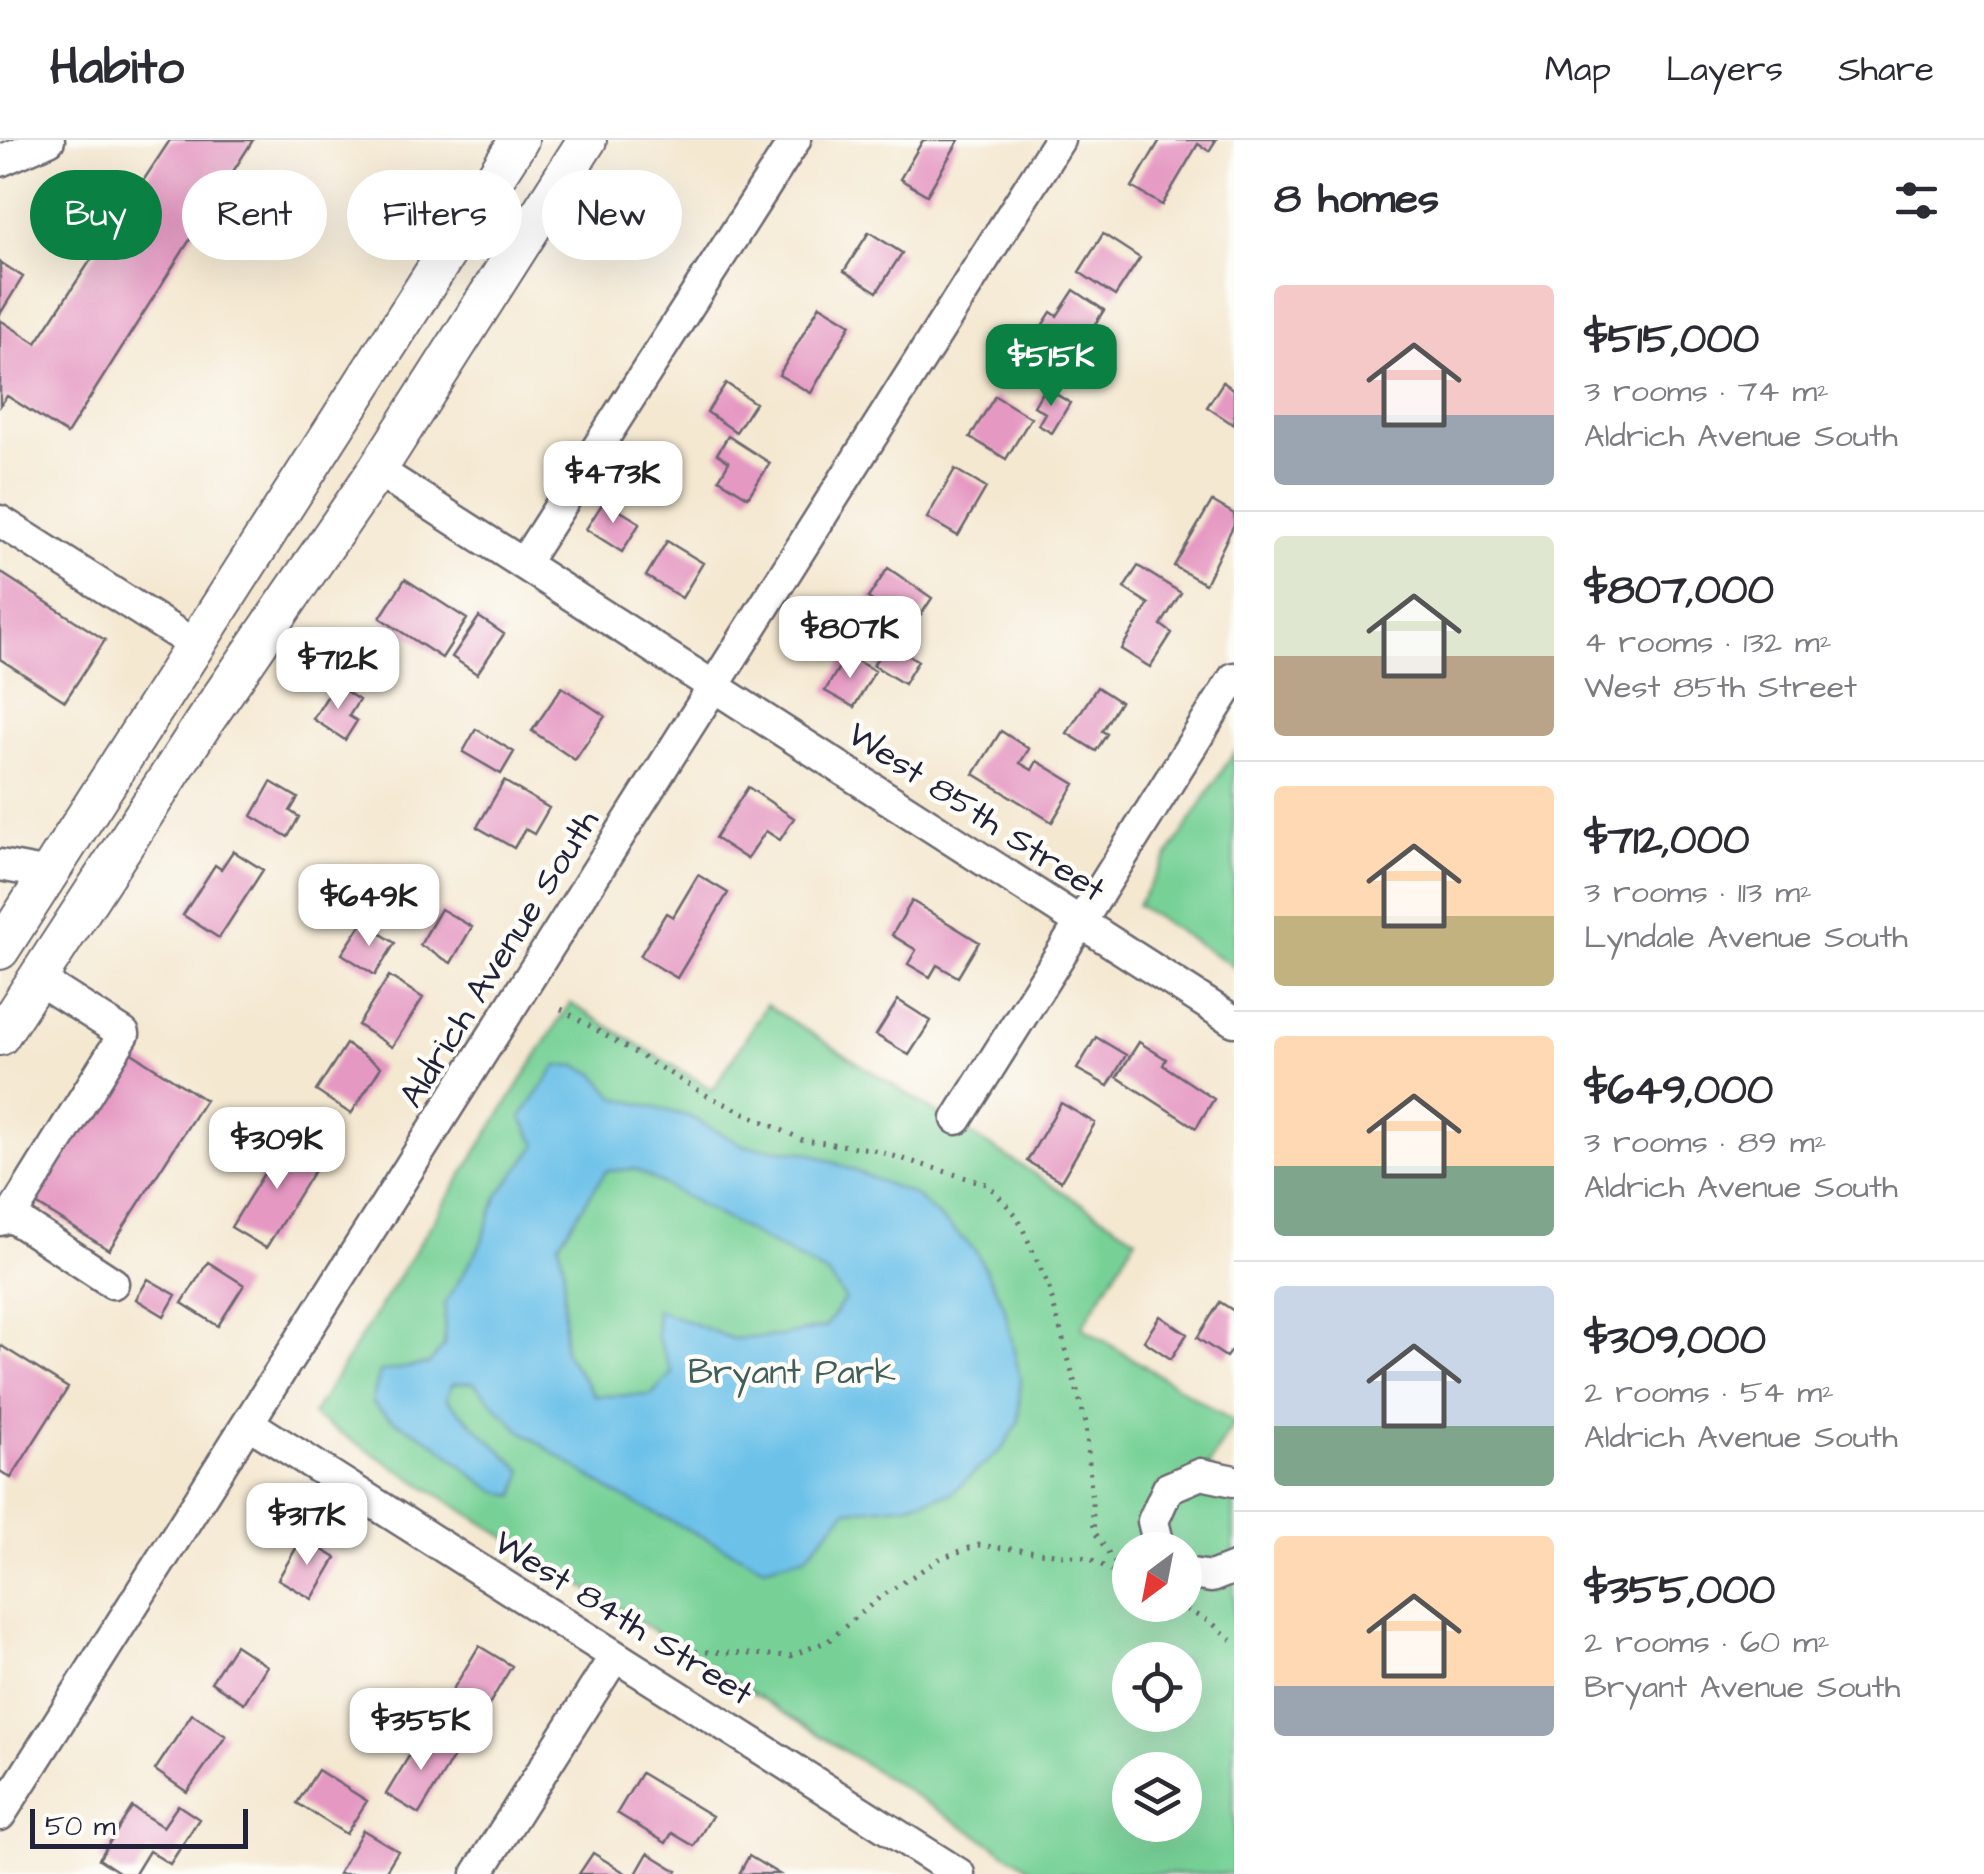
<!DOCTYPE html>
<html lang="en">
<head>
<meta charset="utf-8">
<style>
	:root { --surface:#fff; --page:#f7f7f7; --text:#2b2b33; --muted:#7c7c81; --line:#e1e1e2; --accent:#0b8043 }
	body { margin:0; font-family:"Architects Daughter",sans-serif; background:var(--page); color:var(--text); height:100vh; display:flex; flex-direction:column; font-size:38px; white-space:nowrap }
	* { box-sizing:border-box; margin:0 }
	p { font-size:32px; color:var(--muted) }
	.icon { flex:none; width:55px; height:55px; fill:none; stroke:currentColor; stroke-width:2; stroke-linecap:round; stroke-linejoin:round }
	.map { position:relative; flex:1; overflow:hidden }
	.side { display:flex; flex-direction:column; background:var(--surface); width:750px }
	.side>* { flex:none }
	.guide { position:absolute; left:30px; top:30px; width:950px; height:90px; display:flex; gap:20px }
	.needle { width:65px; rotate:212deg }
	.buttons { position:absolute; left:1112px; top:1392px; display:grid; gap:20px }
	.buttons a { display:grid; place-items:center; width:90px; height:90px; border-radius:50%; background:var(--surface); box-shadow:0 10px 40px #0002; font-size:50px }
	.scale { position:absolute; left:30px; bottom:25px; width:218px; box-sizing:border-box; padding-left:10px; border:5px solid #22223b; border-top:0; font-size:28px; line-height:35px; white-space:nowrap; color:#22223b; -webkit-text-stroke:8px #fdfcf7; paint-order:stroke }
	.price { position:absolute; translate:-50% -85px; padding:0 22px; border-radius:20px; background:#fff; color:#222; font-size:32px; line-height:65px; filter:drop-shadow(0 2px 5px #0008) }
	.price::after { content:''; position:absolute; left:50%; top:60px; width:30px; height:22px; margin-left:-15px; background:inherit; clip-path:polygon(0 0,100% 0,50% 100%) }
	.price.on { background:var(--accent); color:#fff }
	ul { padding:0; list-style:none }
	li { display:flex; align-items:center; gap:30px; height:250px; padding:0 40px }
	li+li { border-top:2px solid var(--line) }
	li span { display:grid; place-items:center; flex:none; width:280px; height:200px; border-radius:10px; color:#555 }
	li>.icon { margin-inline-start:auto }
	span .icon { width:120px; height:120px; fill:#fffc; stroke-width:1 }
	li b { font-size:42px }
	h2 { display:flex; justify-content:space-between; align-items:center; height:120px; padding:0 40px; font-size:42px }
	.chip { padding:0 35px; border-radius:45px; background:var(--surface); box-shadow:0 10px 40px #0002; font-size:35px; line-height:90px }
	.chip.on { background:var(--accent); color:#fff }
	header { display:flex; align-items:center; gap:60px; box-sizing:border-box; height:140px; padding:0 50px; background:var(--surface); border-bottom:2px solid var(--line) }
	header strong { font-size:48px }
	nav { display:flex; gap:55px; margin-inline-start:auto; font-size:35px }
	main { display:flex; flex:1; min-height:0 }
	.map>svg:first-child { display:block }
</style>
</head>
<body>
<header>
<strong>Habito</strong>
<nav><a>Map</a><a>Layers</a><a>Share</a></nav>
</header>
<main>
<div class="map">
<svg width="1234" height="1734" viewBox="0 0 1234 1734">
	<rect width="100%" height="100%" fill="#fdfcf7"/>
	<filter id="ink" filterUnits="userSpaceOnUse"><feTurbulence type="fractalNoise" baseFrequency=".01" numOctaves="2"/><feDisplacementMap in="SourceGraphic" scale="20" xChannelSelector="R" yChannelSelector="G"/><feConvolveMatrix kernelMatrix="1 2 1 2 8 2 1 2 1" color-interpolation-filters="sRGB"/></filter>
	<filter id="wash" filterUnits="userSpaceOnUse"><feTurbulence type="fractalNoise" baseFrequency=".0048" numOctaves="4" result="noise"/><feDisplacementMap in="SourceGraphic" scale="40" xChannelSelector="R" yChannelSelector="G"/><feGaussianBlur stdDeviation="2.25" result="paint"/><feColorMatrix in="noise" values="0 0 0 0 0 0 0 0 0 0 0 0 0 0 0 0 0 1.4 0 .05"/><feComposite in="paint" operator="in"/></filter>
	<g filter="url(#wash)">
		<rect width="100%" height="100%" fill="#f4e8d1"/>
		<path fill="#77d197" stroke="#4c7a69" stroke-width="2.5" fill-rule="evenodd" d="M1234,612V827L1137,765Z
			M570,863L713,950L766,865L1136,1098L1082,1187L1234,1282L1208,1327L1234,1344V1734H1039L312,1275ZM1130,1410H1185V1465H1130ZM1130,1520H1185V1575H1130ZM1130,1630H1185V1685H1130Z"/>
		<path fill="#6cc1e9" stroke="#477292" stroke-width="2.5" fill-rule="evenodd" d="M558,925L577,926L594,933L616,958L688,976L745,1006L810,1013L915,1055L975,1110L1004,1165L1020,1238L1019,1282L1003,1308L951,1353L905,1365L847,1370L806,1416L764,1427L614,1353L521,1291L473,1242L452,1244L446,1259L523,1331L515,1356C481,1352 459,1318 430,1300C408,1286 390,1283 372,1262L380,1232L429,1224L444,1206L445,1163L480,1106L497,1057L537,1005L521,977ZM635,1029L828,1135L845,1159L825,1187L781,1196L733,1199L656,1169L657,1197L672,1233L651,1255L595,1256L564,1211V1128L559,1103L606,1031Z"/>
		<g id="blocks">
			<path fill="#e598c2" d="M170,0H253L67,294L7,256L0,266V180L36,203Z
				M923,0H959L927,55L900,39Z
				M1160,0H1216L1209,11L1198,4L1162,65L1132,47Z
				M869,92L902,113L877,152L844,131Z
				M1103,94L1140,118L1115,156L1079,132Z
				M0,122L23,137L0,174Z
				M1074,150L1104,170L1062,236L1025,212L1051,172L1057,176Z
				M820,165L851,184L811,253L779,235Z
				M1223,242L1234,250V285L1207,267Z
				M726,243L755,263L736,292L707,272Z
				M1045,247L1070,263L1052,293L1038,285L1045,273L1034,266Z
				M995,256L1031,278L1006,319L970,297Z
				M728,296L770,323L748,357L719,339L729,322L717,314Z
				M955,329L986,348L958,396L927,378Z
				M604,361L640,383L622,412L586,389Z
				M1212,361L1234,374V384L1205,444L1174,426Z
				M667,401L703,423L682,458L646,436Z
				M1138,426L1181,453L1161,485L1172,493L1150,527L1121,509L1149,464L1124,448Z
				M888,428L932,458L909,493L878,471L881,467L868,458Z
				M0,432L105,500L65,561L0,519Z
				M405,439L467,479L442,518L380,478Z
				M479,477L504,494L477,534L452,517Z
				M888,502L918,521L904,544L873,525Z
				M846,515L875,531L854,567L825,551Z
				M335,544L359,560L349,576L357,581L345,600L313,579Z
				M562,547L605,576L575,620L532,591Z
				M1097,547L1120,562L1102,591L1107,594L1096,611L1067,593Z
				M476,589L514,612L501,634L463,612Z
				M1001,591L1029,609L1020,623L1032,630L1037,621L1075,644L1052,682L974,634Z
				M504,641L549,668L534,694L525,689L514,708L477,687Z
				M271,642L298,658L290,671L299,677L288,697L252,676Z
				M748,647L794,678L780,700L766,691L747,719L715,698Z
				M233,711L263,730L219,798L183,775L215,725L221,729Z
				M698,735L728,753L677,838L640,816L666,773L673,777Z
				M912,761L979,802L958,837L937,825L930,837L908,824L916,810L892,795Z
				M441,769L472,787L451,823L420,805Z
				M363,782L395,803L375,835L342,814Z
				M389,836L423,858L392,907L358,885Z
				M898,860L931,881L909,915L876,895Z
				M1096,897L1126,915L1108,946L1077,929Z
				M1139,902L1166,919L1163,925L1214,959L1196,988L1117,937Z
				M346,904L381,927L351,974L316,951Z
				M127,910L205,960L109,1110L30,1060Z
				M1061,963L1095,983L1061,1041L1027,1021Z
				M287,996L322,1018L266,1108L231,1087Z
				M208,1122L244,1145L218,1186L182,1163Z
				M148,1139L176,1155L164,1176L136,1159Z
				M1220,1162L1234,1171V1206L1226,1217L1197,1198Z
				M1160,1176L1187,1194L1171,1219L1144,1201Z
				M0,1205L68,1248L11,1338L0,1331Z
				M302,1398L336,1418L312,1459L278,1439Z
				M235,1505L267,1526L244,1563L211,1542Z
				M479,1506L512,1526L476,1586L443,1566Z
				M192,1574L226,1596L187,1652L155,1630Z
				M423,1593L456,1613L419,1674L386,1654Z
				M318,1630L367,1661L346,1694L297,1663Z
				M641,1633L712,1676L694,1706L672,1693L666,1703L617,1673Z
				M178,1665L199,1679L170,1724L149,1711L135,1734H122L99,1719L132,1667L163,1687Z
				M363,1690L398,1711L384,1734H338Z
				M593,1713L627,1734H579Z
				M648,1713L677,1731L675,1734H636Z
				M749,1716L779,1734H739Z"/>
		</g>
	</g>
	<g filter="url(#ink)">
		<use href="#blocks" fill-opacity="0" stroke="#6c6770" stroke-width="2.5"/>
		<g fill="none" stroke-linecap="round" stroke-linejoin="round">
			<defs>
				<path id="minor" d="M0,21L49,0
					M377,330L1234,881
					M0,381L195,505
					M523,424L795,0
					M0,725L49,734
					M957,979L1234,538
					M11,1076L113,1143
					M0,1080L11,1076L124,894L36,838
					M248,1283L959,1734
					M1160,1410L1153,1381L1168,1348L1201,1334L1234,1341
					M1185,1433L1211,1437L1234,1428
					M0,1675L1059,0
					M477,1734L615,1516"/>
				<path id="major" d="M0,810L519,0
					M0,896L204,582L377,330L587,0"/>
			</defs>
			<use href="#minor" stroke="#6c6770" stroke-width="35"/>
			<use href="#major" stroke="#6c6770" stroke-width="42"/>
			<path stroke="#6c6770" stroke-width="5" stroke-dasharray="2.5 8" stroke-linecap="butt" d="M561,869L708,956L803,1000L870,1009L987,1044L1017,1076L1048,1145L1086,1283L1094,1391L1125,1438
				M1177,1465L1212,1483L1234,1502
				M664,1510L790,1516L828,1501L879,1458L941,1418L978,1405L1089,1418L1130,1441"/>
			<use href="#minor" stroke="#fff" stroke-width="30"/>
			<use href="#major" stroke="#fff" stroke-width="38"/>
		</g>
	</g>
	<g text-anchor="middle" stroke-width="9" stroke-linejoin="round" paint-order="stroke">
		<g font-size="35" fill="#22223b" stroke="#fdfcf7">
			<text transform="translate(977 671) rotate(33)" y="12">West 85th Street</text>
			<text transform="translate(498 818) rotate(-58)" y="12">Aldrich Avenue South</text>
			<text transform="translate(624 1477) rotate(32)" y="12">West 84th Street</text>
		</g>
		<g font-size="35" fill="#405f5b" stroke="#fdfcf7">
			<text x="792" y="1243">Bryant Park</text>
		</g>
	</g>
</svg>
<div class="buttons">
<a><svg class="needle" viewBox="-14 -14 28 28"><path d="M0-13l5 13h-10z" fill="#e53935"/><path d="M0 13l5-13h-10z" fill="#7c7c81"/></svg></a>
<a><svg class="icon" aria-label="locate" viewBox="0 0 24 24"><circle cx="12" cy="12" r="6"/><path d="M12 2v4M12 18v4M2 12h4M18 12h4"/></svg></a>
<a><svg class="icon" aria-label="layers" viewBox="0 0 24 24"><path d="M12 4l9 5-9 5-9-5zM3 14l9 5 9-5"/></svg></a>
</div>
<div class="scale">50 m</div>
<b class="price on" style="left:1051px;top:269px">$515K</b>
<b class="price" style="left:613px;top:386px">$473K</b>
<b class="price" style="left:850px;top:541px">$807K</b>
<b class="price" style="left:338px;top:572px">$712K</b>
<b class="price" style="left:369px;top:809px">$649K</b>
<b class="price" style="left:277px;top:1052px">$309K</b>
<b class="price" style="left:307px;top:1428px">$317K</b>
<b class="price" style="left:421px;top:1633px">$355K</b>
<div class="guide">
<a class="chip on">Buy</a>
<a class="chip">Rent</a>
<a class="chip">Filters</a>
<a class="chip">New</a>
</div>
</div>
<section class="side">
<h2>8 homes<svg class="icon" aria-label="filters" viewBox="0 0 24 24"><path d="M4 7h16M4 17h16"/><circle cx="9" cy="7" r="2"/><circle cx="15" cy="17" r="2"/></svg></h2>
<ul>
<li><span style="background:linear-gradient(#f6c9c9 65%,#9aa5b1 0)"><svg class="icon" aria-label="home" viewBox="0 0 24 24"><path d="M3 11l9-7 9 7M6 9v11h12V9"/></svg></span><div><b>$515,000</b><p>3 rooms · 74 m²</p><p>Aldrich Avenue South</p></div></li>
<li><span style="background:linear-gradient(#dfe7d0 60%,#b9a48a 0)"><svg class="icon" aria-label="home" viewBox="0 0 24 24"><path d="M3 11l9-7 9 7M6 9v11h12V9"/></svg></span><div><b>$807,000</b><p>4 rooms · 132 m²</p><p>West 85th Street</p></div></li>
<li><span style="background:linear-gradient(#ffd9b3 65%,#c2b280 0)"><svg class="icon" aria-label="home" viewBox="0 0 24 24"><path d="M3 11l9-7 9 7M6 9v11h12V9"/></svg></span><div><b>$712,000</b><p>3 rooms · 113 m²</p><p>Lyndale Avenue South</p></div></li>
<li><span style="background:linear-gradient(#ffd9b3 65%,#7fa58c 0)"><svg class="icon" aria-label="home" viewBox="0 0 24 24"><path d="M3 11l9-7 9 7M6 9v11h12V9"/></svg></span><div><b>$649,000</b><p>3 rooms · 89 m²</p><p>Aldrich Avenue South</p></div></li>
<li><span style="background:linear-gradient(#c9d6e8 70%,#7fa58c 0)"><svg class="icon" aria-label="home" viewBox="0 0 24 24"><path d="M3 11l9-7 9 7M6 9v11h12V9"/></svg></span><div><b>$309,000</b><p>2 rooms · 54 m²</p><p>Aldrich Avenue South</p></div></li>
<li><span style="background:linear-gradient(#ffd9b3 75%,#9aa5b1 0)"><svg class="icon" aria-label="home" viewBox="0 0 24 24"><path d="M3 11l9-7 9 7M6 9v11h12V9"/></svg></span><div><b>$355,000</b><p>2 rooms · 60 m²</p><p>Bryant Avenue South</p></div></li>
</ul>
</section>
</main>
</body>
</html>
